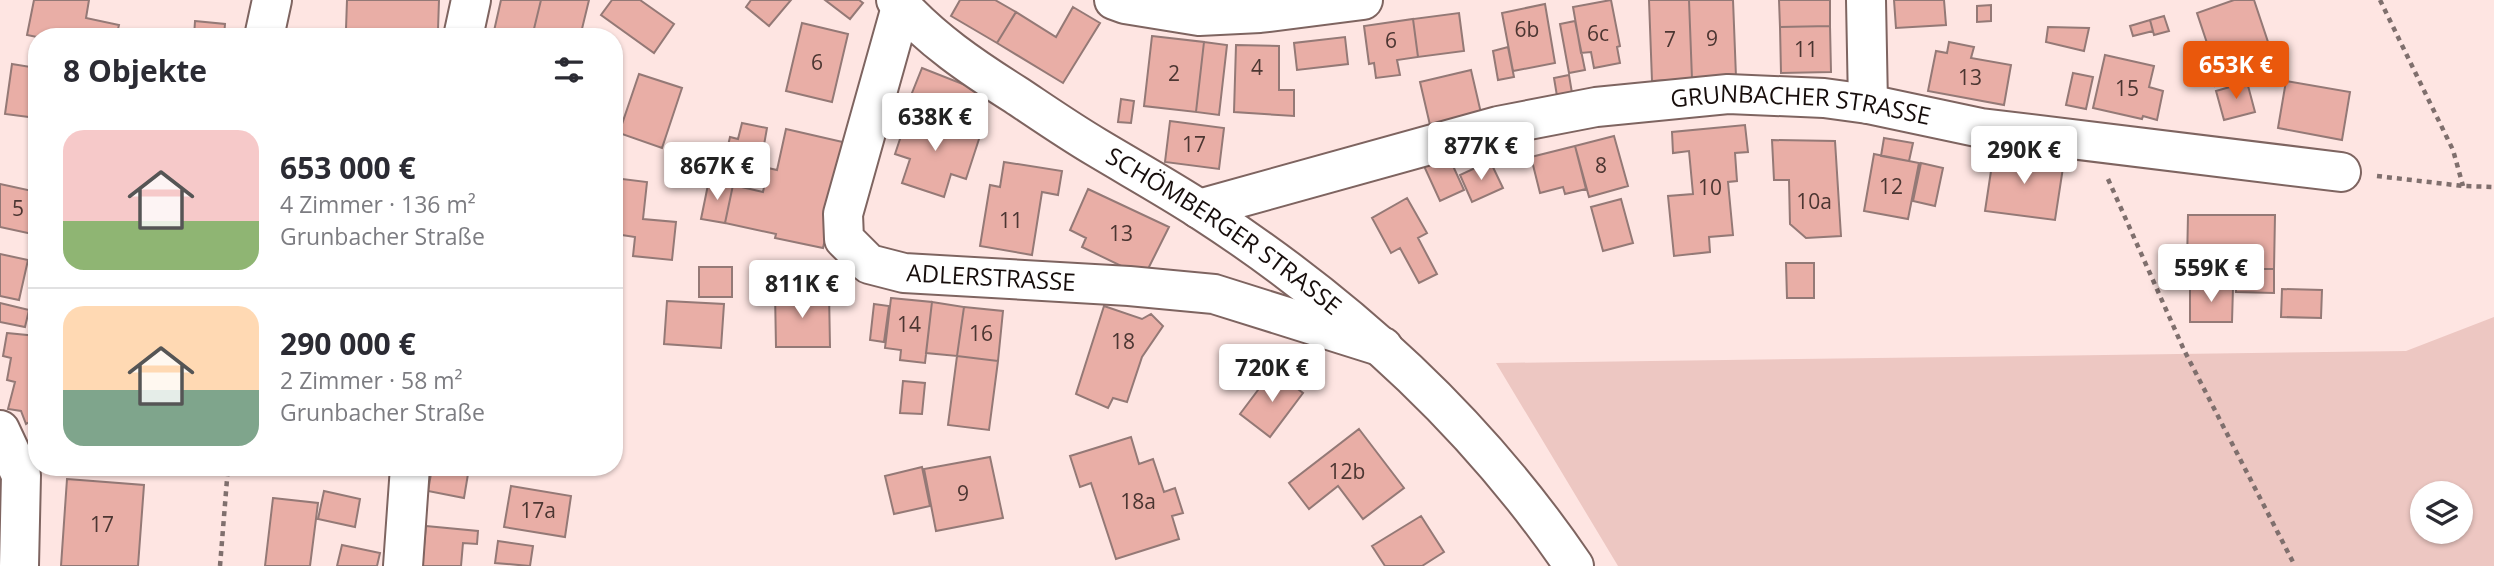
<!DOCTYPE html>
<html lang="de">
<head>
<meta charset="utf-8">
<style>
	:root { --surface:#fff; --page:#f2f2f3; --text:#2b2b33; --muted:#7c7c81; --line:#e1e1e2; --accent:#ea580c }
	body { margin:0; font-family:"Open Sans",sans-serif; background:var(--page); color:var(--text); height:100vh; display:flex; flex-direction:column; font-size:26px; white-space:nowrap }
	* { box-sizing:border-box; margin:0 }
	p { font-size:23px; color:var(--muted) }
	.icon { flex:none; width:38px; height:38px; fill:none; stroke:currentColor; stroke-width:2; stroke-linecap:round; stroke-linejoin:round }
	.map { position:relative; flex:1; overflow:hidden }
	.sheet { position:absolute; left:28px; top:28px; width:595px; height:448px; display:flex; flex-direction:column; background:var(--surface); border-radius:28px; box-shadow:0 2px 5px #0004 }
	.sheet>* { flex:none }
	.buttons { position:absolute; left:2410px; top:481px; display:grid; gap:14px }
	.buttons a { display:grid; place-items:center; width:63px; height:63px; border-radius:50%; background:var(--surface); box-shadow:0 2px 5px #0004; font-size:35px }
	.price { position:absolute; translate:-50% -60px; padding:0 16px; border-radius:7px; background:#fff; color:#222; font-size:23px; line-height:46px; filter:drop-shadow(0 2px 4px #0008) }
	.price::after { content:''; position:absolute; left:50%; top:42px; width:21px; height:16px; margin-left:-10px; background:inherit; clip-path:polygon(0 0,100% 0,50% 100%) }
	.price.active { background:var(--accent); color:#fff }
	ul { padding:0; list-style:none }
	li { display:flex; align-items:center; gap:21px; height:175px; padding:0 35px }
	li+li { border-top:2px solid var(--line) }
	li span { display:grid; place-items:center; flex:none; width:196px; height:140px; border-radius:21px; color:#555 }
	li>.icon { margin-inline-start:auto }
	span .icon { width:84px; height:84px; fill:#fffc; stroke-width:1 }
	li b { font-size:30px }
	h2 { display:flex; justify-content:space-between; align-items:center; height:84px; padding:0 35px; font-size:30px }
	.map>svg:first-child { display:block }
</style>
</head>
<body>
<div class="map">
<svg width="2494" height="566" viewBox="0 0 2494 566">
	<rect width="100%" height="100%" fill="#fee5e2"/>
	<path fill="#edc7c2" fill-rule="evenodd" d="M2494,317V566H1618L1496,363L2406,351ZM2422,494H2460V532H2422Z"/>
	<path fill="#e9aea6" stroke="#947976" stroke-width="2" d="M34,0H89L86,18L119,25L116,37H37L27,35Z
		M347,0H439L438,30L346,29Z
		M501,0H541L532,37L494,31Z
		M541,0H589L580,37H532Z
		M612,0H640L674,24L654,53L601,15Z
		M751,0H791L769,26L746,7Z
		M825,0H859L863,3L850,19Z
		M960,0H995L1016,12L997,43L951,16Z
		M1611,0L1620,46L1617,47L1620,63L1594,68L1591,52L1581,53L1573,7Z
		M1649,0H1689L1692,79L1652,81Z
		M1689,0H1733L1736,77L1692,79Z
		M1779,0H1830V26L1780,27Z
		M1894,0H1944L1946,25L1896,28Z
		M2234,0H2254L2268,42L2213,61L2197,13Z
		M1545,4L1555,63L1513,71L1502,13Z
		M1991,5V21L1977,22V6Z
		M1073,7L1100,23L1063,83L997,43L1016,12L1056,37Z
		M1459,13L1464,51L1418,57L1413,19Z
		M2164,16L2169,31L2154,35L2150,20Z
		M1413,19L1418,57L1397,60L1400,75L1376,78L1374,63L1369,64L1364,26Z
		M2150,20L2153,31L2133,36L2130,26Z
		M195,21L225,24L224,37H194Z
		M1575,21L1585,70L1569,73L1560,24Z
		M802,23L848,34L832,102L786,91Z
		M1830,26L1831,72L1781,73L1780,27Z
		M2048,27L2089,28L2084,51L2046,42Z
		M1152,36L1204,42L1196,112L1144,106Z
		M1345,37L1348,64L1297,70L1294,43Z
		M1204,42L1227,45L1219,115L1196,112Z
		M1949,42L1974,47L1971,58L2011,65L2004,105L1928,91L1936,51L1947,53Z
		M1236,45L1279,46V90H1294V116L1234,112Z
		M1508,47L1514,77L1498,80L1493,51Z
		M2105,55L2154,66L2149,87L2163,91L2157,120L2143,116L2142,119L2093,108Z
		M2246,60L2250,78L2215,86L2211,68Z
		M12,64L37,68V118L5,114Z
		M922,68L978,90L963,126L908,103Z
		M1471,70L1481,113L1430,125L1420,82Z
		M2073,73L2093,77L2086,109L2066,105Z
		M639,74L682,88L662,148L619,133Z
		M1569,75L1572,93L1557,96L1554,78Z
		M2286,81L2350,92L2342,140L2278,128Z
		M2247,82L2255,112L2224,120L2216,91Z
		M1121,99L1134,101L1131,123L1118,122Z
		M909,112L980,136L966,179L951,174L944,197L902,183L910,159L895,154Z
		M1170,121L1224,128L1219,169L1165,162Z
		M742,123L767,128L758,179L722,171L730,137L738,139Z
		M1745,125L1748,152L1735,153L1737,181L1728,182L1733,235L1709,237L1710,252L1674,256L1668,196L1693,194L1689,151L1673,153L1672,132Z
		M786,129L847,143L823,248L775,238L776,234L725,223L733,185L763,192L768,168L777,170Z
		M1614,136L1628,186L1589,197L1575,146Z
		M1884,138L1913,143L1909,161L1881,156Z
		M1772,140L1835,141L1841,236L1806,238L1790,224L1789,180H1774Z
		M1575,146L1586,189L1565,194L1563,187L1540,193L1531,157Z
		M1994,151L2064,161L2055,220L1985,211Z
		M1874,154L1919,163L1908,219L1864,211Z
		M1448,155L1464,190L1440,201L1424,166Z
		M1490,161L1503,188L1472,202L1460,175Z
		M1004,162L1062,171L1058,195L1042,192L1032,255L980,246L990,185L1000,187Z
		M1921,163L1943,168L1935,206L1913,201Z
		M614,178L647,182L643,219L676,222L672,260L633,256L635,237L615,234L614,242Z
		M709,180L733,185L725,223L701,219Z
		M0,184L37,192V235L0,227Z
		M1088,189L1169,227L1144,277L1082,247L1086,238L1070,230Z
		M1407,198L1427,233L1418,238L1437,274L1419,283L1400,248L1391,253L1372,218Z
		M1621,199L1633,243L1603,251L1591,207Z
		M2188,215H2275L2274,269H2236V264H2187Z
		M0,254L28,260L19,300L0,296Z
		M1786,263H1814V298H1787Z
		M699,267H732V297H699Z
		M2236,269H2274V293L2236,292Z
		M2190,287H2233L2232,322H2190Z
		M2282,289L2322,290L2321,318L2281,317Z
		M775,292H829L830,347H776Z
		M891,298L932,302L925,363L900,360L901,350L885,348Z
		M667,301L724,304L721,348L664,344Z
		M932,302L964,307L957,356L926,353Z
		M0,303L29,310L25,327L0,322Z
		M874,304L889,306L884,342L870,340Z
		M1104,306L1142,319L1151,314L1163,326L1142,357L1127,402L1113,398L1108,408L1076,394Z
		M964,307L1003,311L998,361L957,356Z
		M7,333L37,336V417L26,424L21,411L8,409L15,382L7,380L11,358L3,356Z
		M957,356L998,361L989,430L948,425Z
		M1273,370L1303,393L1270,437L1240,414Z
		M903,381L925,383L922,414L900,413Z
		M1359,429L1404,488L1363,519L1338,486L1309,509L1289,483Z
		M1131,437L1139,464L1153,459L1164,492L1175,488L1183,513L1172,516L1179,539L1116,559L1091,483L1080,487L1070,456Z
		M990,457L1003,518L936,531L924,469Z
		M922,467L930,506L894,514L885,476Z
		M432,468L468,474L464,498L428,491Z
		M67,479L144,485L138,566H61Z
		M511,486L571,496L565,537L504,527Z
		M324,491L360,499L355,527L318,519Z
		M273,498L318,503L310,566H265Z
		M1421,516L1444,552L1422,566H1385L1372,546Z
		M426,526L478,531L477,544L463,543L461,566H422Z
		M498,541L533,546L530,566L495,563Z
		M342,545L380,553L377,566H337Z"/>
	<g fill="none" stroke-linecap="round" stroke-linejoin="round">
		<defs>
			<g id="minor">
				<path id="s1" d="M903,0L843,214L844,239L869,264L904,273L1129,286L1214,294L1383,347"/>
				<path d="M1114,0L1125,4L1199,16L1260,13L1363,0"/>
				<path d="M1866,0L1868,104"/>
				<path d="M264,37L272,0"/>
				<path d="M463,37L471,0"/>
				<path id="s2" d="M1199,209L1498,126L1596,107L1728,94L1824,98L1868,104L1981,128L2341,172"/>
				<path d="M0,430L21,475L19,566"/>
				<path d="M403,566L410,467"/>
			</g>
			<g id="secondary">
				<path id="s3" d="M896,0C930,39 973,68 1016,95C1043,113 1069,131 1096,147C1131,168 1167,188 1201,210C1346,304 1476,422 1574,566"/>
			</g>
		</defs>
		<use href="#minor" stroke="#7e6460" stroke-width="42"/>
		<use href="#secondary" stroke="#7e6460" stroke-width="42"/>
		<path stroke="#7f6f6d" stroke-width="4.5" stroke-dasharray="5 5" stroke-linecap="butt" d="M2380,0L2453,150L2463,186
			M2377,176L2463,186L2494,187
			M2108,179L2184,350L2295,566
			M220,566L228,467"/>
		<use href="#minor" stroke="#fff" stroke-width="38"/>
		<use href="#secondary" stroke="#fff" stroke-width="38"/>
	</g>
	<g text-anchor="middle" stroke-width="6" stroke-linejoin="round" paint-order="stroke">
		<g font-size="21" fill="#4c3632">
			<text x="1527" y="37">6b</text>
			<text x="1598" y="41">6c</text>
			<text x="1712" y="46">9</text>
			<text x="1670" y="47">7</text>
			<text x="1391" y="48">6</text>
			<text x="1806" y="57">11</text>
			<text x="817" y="70">6</text>
			<text x="1257" y="75">4</text>
			<text x="1174" y="81">2</text>
			<text x="1970" y="85">13</text>
			<text x="2127" y="96">15</text>
			<text x="1194" y="152">17</text>
			<text x="1601" y="173">8</text>
			<text x="1891" y="194">12</text>
			<text x="1710" y="195">10</text>
			<text x="1814" y="209">10a</text>
			<text x="18" y="216">5</text>
			<text x="1011" y="228">11</text>
			<text x="1121" y="241">13</text>
			<text x="909" y="332">14</text>
			<text x="981" y="341">16</text>
			<text x="1123" y="349">18</text>
			<text x="1347" y="479">12b</text>
			<text x="963" y="501">9</text>
			<text x="1138" y="509">18a</text>
			<text x="538" y="518">17a</text>
			<text x="102" y="532">17</text>
		</g>
		<g font-size="24" fill="#170e0c" stroke="#fff">
			<text dy="8" stroke="none"><textPath href="#s2" startOffset="616">GRUNBACHER STRASSE</textPath></text>
			<text dy="8" stroke="none"><textPath href="#s3" startOffset="402">SCHÖMBERGER STRASSE</textPath></text>
			<text dy="8" stroke="none"><textPath href="#s1" startOffset="406">ADLERSTRASSE</textPath></text>
		</g>
	</g>
</svg>
<div class="buttons">
<a><svg class="icon" aria-label="layers" viewBox="0 0 24 24"><path d="M12 4l9 5-9 5-9-5zM3 14l9 5 9-5"/></svg></a>
</div>
<b class="price active" style="left:2236px;top:101px">653K €</b>
<b class="price" style="left:935px;top:153px">638K €</b>
<b class="price" style="left:1481px;top:182px">877K €</b>
<b class="price" style="left:2024px;top:186px">290K €</b>
<b class="price" style="left:717px;top:202px">867K €</b>
<b class="price" style="left:2211px;top:304px">559K €</b>
<b class="price" style="left:802px;top:320px">811K €</b>
<b class="price" style="left:1272px;top:404px">720K €</b>
<section class="sheet">
<h2>8 Objekte<svg class="icon" aria-label="filters" viewBox="0 0 24 24"><path d="M4 7h16M4 17h16"/><circle cx="9" cy="7" r="2"/><circle cx="15" cy="17" r="2"/></svg></h2>
<ul>
<li><span style="background:linear-gradient(#f6c9c9 65%,#8fb573 0)"><svg class="icon" aria-label="home" viewBox="0 0 24 24"><path d="M3 11l9-7 9 7M6 9v11h12V9"/></svg></span><div><b>653 000 €</b><p>4 Zimmer · 136 m²</p><p>Grunbacher Straße</p></div></li>
<li><span style="background:linear-gradient(#ffd9b3 60%,#7fa58c 0)"><svg class="icon" aria-label="home" viewBox="0 0 24 24"><path d="M3 11l9-7 9 7M6 9v11h12V9"/></svg></span><div><b>290 000 €</b><p>2 Zimmer · 58 m²</p><p>Grunbacher Straße</p></div></li>
</ul>
</section>
</div>
</body>
</html>
